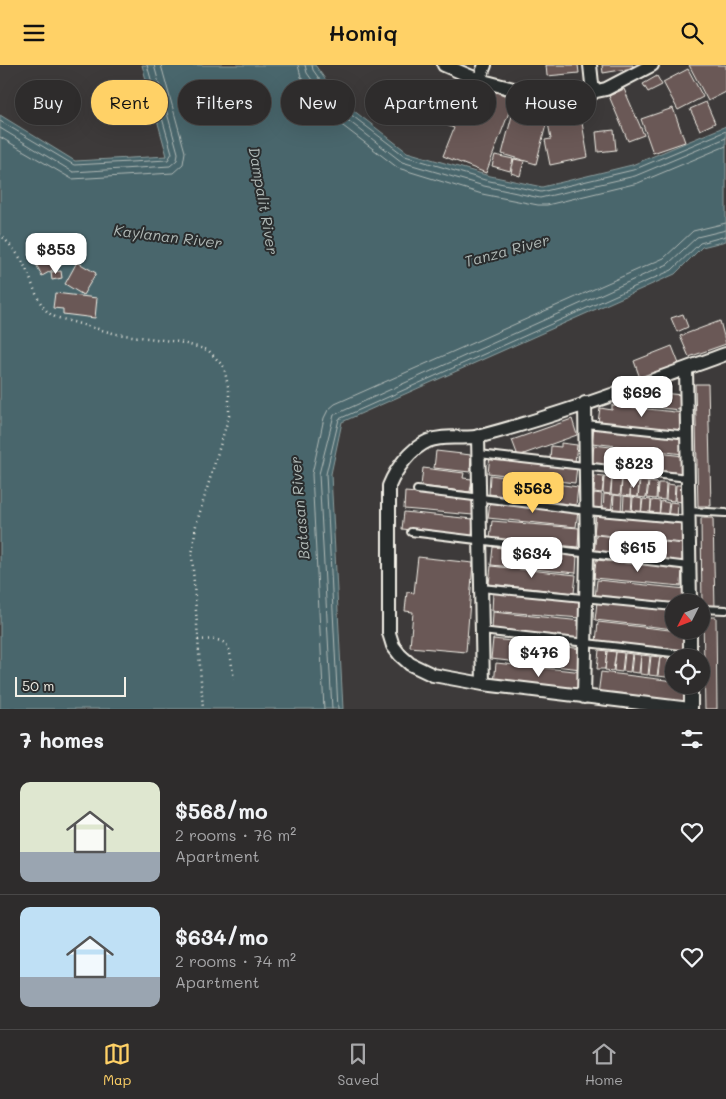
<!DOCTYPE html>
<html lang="en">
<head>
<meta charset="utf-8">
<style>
	:root { --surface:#2e2c2c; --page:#363434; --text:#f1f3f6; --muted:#a7a7a9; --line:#494848; --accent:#ffd166 }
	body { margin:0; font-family:Mali,sans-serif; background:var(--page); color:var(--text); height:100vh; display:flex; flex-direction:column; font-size:19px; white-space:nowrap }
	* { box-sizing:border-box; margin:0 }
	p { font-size:16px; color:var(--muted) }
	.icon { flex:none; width:28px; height:28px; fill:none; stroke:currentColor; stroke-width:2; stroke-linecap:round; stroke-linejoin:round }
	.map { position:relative; height:644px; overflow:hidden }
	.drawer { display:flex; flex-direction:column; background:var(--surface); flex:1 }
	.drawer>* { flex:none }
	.hud { position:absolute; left:15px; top:15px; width:696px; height:45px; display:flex; gap:10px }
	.needle { width:32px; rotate:228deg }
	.controls { position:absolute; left:665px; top:529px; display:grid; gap:10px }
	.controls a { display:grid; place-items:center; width:45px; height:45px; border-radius:50%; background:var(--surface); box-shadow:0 5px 20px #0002,0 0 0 1px var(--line); font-size:25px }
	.scale { position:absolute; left:15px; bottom:12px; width:111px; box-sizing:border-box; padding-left:5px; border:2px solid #f4f1e8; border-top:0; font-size:14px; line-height:18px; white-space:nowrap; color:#f4f1e8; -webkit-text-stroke:4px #2a2d2e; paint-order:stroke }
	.price { position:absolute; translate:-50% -42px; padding:0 11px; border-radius:10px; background:#fff; color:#222; font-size:16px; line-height:32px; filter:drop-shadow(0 1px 2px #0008) }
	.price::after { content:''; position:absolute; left:50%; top:30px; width:15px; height:11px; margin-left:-8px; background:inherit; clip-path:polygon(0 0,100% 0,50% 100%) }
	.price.selected { background:var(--accent); color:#111 }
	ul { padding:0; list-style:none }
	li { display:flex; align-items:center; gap:15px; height:125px; padding:0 20px }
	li+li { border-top:1px solid var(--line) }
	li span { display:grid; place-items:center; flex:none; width:140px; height:100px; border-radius:10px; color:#555 }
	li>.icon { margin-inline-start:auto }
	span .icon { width:60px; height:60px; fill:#fffc; stroke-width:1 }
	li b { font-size:21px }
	h2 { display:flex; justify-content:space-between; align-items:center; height:60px; padding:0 20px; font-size:21px }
	.pill { padding:0 18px; border-radius:22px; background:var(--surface); box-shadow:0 5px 20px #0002,0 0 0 1px var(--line); font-size:18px; line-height:45px }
	.pill.selected { background:var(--accent); color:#111 }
	header { display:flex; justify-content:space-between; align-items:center; height:65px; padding:0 20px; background:var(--accent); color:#111; font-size:22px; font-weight:600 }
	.dock { display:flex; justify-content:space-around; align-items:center; height:70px; border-top:1px solid var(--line); background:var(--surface); font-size:14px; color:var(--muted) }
	.dock a { display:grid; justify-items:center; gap:2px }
	.dock .selected { color:var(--accent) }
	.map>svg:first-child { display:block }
</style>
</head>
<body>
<header><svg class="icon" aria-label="menu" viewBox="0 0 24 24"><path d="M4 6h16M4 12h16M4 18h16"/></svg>Homiq<svg class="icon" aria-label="search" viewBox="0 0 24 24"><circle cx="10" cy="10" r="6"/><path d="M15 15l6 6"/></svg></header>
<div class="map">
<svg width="726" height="644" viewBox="0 0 726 644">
	<rect width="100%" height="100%" fill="#3d3a3a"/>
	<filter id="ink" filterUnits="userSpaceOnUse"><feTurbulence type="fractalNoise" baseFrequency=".02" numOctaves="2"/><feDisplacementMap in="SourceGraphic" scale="10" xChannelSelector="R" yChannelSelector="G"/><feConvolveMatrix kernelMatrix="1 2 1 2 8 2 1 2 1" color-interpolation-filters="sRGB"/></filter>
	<g filter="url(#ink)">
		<path fill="#49666c" stroke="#8d9e9e" d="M142,0H315L340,35L407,87L486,110L542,122L632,100L726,61V176L702,182L675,209L342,357L331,409L343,644H0V50L75,96L167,91Z"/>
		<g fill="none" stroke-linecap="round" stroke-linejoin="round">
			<path stroke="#b0b9b6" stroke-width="1" d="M298,0L301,12L326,48L398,103L482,129L538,140H547L638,118L726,81
				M305,0L307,8L332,43L402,97L484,121L540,133L635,111L726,73
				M312,0L313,5L337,39L405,91L485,115L541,127L633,105L726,66
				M0,56L74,100L168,95L172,88L147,0
				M0,63L73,107L170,101L177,95L178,88L154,0
				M0,72L72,114L173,108L183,99L185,87L161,0
				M324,644L312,409L324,353L328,345L335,339L664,193L693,166L726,158
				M332,644L319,409L334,350L668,199L697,172L726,165
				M338,644L326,409L339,354L672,205L700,178L726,171"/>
		</g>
		<path fill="#6a5857" stroke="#f4f1e8" d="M546,0H578L579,8L547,11Z
			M602,0H633V3L603,8Z
			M689,0H726V27L708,36Z
			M688,4L703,32L678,45L663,17Z
			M657,11L662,20L648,27L643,19Z
			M450,17L469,24L471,18L485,23L475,47L484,51L494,26L514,34L486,108L443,91L454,63L446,60L451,47L440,43Z
			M624,24L644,70L628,76L609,31Z
			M706,37L715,58L700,65L690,44Z
			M515,39L549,48L536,99L502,89Z
			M673,43L685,77L653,88L641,54Z
			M581,52L588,92L550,100L545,75L551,74L548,58Z
			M614,65L616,85L598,87L596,67Z
			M495,90L513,94L510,106L492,101Z
			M514,94L524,96L520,111L511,108Z
			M57,188L63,199L42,211L36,199Z
			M77,197L96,208L83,230L65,219Z
			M61,206L62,213L52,215L51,207Z
			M55,228L97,233L95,253L63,249V244L53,243Z
			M683,249L688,262L677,267L671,253Z
			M720,256L726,279L689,292L680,271Z
			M672,281L681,304L642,319L634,296Z
			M695,319H708L711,441H698Z
			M652,327L682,330L680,345L651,342Z
			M612,340L684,348L682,366L598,357L600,343L612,345Z
			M572,354L577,370L518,391L512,375Z
			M594,362L685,373L683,389L592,378Z
			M561,378L577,380L575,397L550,394L551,381L561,382Z
			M594,380L683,391L681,408L592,398Z
			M436,386L471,390L470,407L434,403Z
			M490,391L577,402L575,418L488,408Z
			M423,403L464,408L463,413L472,414L470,427L421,421Z
			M490,410L578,422L576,440L489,429Z
			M595,411L604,412L602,428L594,427Z
			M604,412L612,413L610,429L603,428Z
			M612,413L622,414L620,430L611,429Z
			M622,414L631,415L630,431L621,430Z
			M631,415L639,416L638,432L630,431Z
			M640,416L648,417L646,433L638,432Z
			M649,417L657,418L656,434L647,433Z
			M658,418H666L665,435L657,434Z
			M667,419L675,420L674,436L666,435Z
			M676,420H684L683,437L675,436Z
			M405,427L474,433L473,450L404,444Z
			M594,428L602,429L601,446L592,445Z
			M604,429L613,430L611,447L603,446Z
			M614,430L622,431L621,448L613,447Z
			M624,431L632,432L631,449L623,448Z
			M633,432L642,434L641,450L632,449Z
			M643,434L651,435L650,451L641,450Z
			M652,435L660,436L659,452L650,451Z
			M661,436L669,438L667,453L659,452Z
			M490,437L578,446L576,462L488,453Z
			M670,437L678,438L677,454L668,453Z
			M404,447L473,454L472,471L402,464Z
			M596,450L685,459L683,478L594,469Z
			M701,453H713L715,544H702Z
			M492,456L579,463L578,482L490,474Z
			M596,470L684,479L682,498L594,489Z
			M493,482L577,490L576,508L491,500Z
			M418,492L473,498L466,587L410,582L413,547L405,546L407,527L414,528Z
			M596,495L682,503L681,521L594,513Z
			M491,501L576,510L574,528L489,519Z
			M597,515L686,524L685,538H674V541L595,533Z
			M493,527L581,535L580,553L492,546Z
			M597,537L674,546V564L595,555Z
			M493,547L582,556L581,574L492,566Z
			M703,552H716L717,644H705Z
			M598,557L687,567L685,587L596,577Z
			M493,574L584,584L581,604L491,594Z
			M599,585L607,586L605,604H597Z
			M607,586L616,587L613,606L605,605Z
			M616,587L624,588L622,607L614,606Z
			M625,588L632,589L630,607L623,606Z
			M633,589L641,590L639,608L631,607Z
			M641,590L650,591L648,610L640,609Z
			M651,591L660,592L657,611L649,610Z
			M660,592L669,593L666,612L658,611Z
			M669,593L674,594V612H667Z
			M496,598L584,607L582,628L494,619Z
			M601,607L674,616V620H688L686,642L598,630Z"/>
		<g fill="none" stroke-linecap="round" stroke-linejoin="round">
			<defs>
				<path id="lane" d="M586,359L688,370
					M479,389L688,413
					M417,425L587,446L689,455
					M689,446L726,448
					M411,467L689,501
					M481,523L674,542
					M701,544L726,545
					M482,566L690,590"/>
				<path id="street" d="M444,0L479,15L555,35L606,24L652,0
					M590,0L593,28
					M479,15L485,0
					M686,304L690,538
					M478,371L483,619
					M690,565V592
					M691,620V644
					M584,632L587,490L585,338
					M690,644L483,619L433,610L410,599L400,590L393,581L389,568V421C396,404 410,384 428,376C445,369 464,375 481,371C564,349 645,318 726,289"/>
			</defs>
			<use href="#lane" stroke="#f4f1e8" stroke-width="10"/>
			<use href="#street" stroke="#f4f1e8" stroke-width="16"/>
			<path stroke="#f4f1e8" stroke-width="2.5" stroke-dasharray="1 4" stroke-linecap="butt" d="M0,169C8,178 19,189 24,200C34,218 36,242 55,252L116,269L179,277L208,285L224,302L229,326V351L196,460L192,490L203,644
				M198,575C235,572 228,582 234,614"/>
			<use href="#lane" stroke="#2a2d2e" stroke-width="6"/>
			<use href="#street" stroke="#2a2d2e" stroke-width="12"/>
		</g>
	</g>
	<g text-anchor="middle" stroke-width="4" stroke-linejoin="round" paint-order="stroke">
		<g font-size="15" font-style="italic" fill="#b0b9b6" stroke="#2a2d2e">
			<text transform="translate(263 136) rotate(80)" y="5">Dampalit River</text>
			<text transform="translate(168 172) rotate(7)" y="5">Kaylanan River</text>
			<text transform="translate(507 186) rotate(-15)" y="5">Tanza River</text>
			<text transform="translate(300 443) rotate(-95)" y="5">Batasan River</text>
		</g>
	</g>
</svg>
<div class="controls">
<a><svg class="needle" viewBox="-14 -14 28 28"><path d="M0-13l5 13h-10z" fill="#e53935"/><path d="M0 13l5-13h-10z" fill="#a7a7a9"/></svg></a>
<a><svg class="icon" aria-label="locate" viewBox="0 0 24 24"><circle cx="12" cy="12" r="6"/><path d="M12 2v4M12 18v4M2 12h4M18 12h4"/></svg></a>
</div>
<div class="scale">50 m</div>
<b class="price" style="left:56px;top:210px">$853</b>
<b class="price" style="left:642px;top:353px">$696</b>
<b class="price" style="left:634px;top:424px">$823</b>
<b class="price selected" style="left:533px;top:449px">$568</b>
<b class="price" style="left:638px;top:508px">$615</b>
<b class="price" style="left:532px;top:514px">$634</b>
<b class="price" style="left:539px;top:613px">$476</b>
<div class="hud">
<a class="pill">Buy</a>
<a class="pill selected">Rent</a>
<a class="pill">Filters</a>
<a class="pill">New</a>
<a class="pill">Apartment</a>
<a class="pill">House</a>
</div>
</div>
<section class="drawer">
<h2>7 homes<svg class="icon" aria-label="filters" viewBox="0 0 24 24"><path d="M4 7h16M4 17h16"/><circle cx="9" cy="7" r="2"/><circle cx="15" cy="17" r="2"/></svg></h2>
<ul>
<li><span style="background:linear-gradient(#dfe7d0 70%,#9aa5b1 0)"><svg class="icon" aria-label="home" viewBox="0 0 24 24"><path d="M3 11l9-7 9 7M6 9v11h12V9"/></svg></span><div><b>$568/mo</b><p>2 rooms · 76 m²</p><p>Apartment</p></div><svg class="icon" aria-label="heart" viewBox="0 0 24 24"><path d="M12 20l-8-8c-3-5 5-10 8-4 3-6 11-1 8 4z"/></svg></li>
<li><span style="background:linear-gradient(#bfe0f5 70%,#9aa5b1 0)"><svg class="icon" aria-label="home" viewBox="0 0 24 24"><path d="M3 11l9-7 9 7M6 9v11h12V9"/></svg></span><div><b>$634/mo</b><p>2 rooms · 74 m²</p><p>Apartment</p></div><svg class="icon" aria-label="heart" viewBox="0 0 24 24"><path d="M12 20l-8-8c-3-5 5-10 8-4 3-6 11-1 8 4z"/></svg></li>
</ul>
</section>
<nav class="dock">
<a class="selected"><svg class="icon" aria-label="map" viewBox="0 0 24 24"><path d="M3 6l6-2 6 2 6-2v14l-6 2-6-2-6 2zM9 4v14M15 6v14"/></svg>Map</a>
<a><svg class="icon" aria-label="saved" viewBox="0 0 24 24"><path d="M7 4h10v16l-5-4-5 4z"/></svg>Saved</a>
<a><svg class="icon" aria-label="home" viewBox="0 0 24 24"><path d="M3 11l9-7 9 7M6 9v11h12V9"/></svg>Home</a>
</nav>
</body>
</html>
